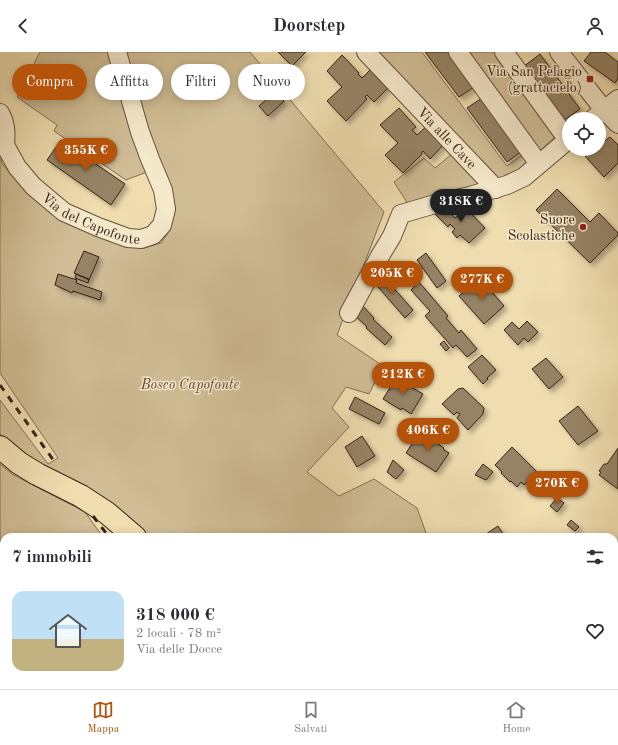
<!DOCTYPE html>
<html lang="it">
<head>
<meta charset="utf-8">
<style>
	:root { --surface:#fff; --page:#f7f7f7; --text:#2b2b33; --muted:#7c7c81; --line:#e1e1e2; --accent:#b45309 }
	body { margin:0; font-family:"Old Standard TT",serif; background:var(--page); color:var(--text); height:100vh; display:flex; flex-direction:column; font-size:15px; white-space:nowrap }
	* { box-sizing:border-box; margin:0 }
	p { font-size:13px; color:var(--muted) }
	.icon { flex:none; width:22px; height:22px; fill:none; stroke:currentColor; stroke-width:2; stroke-linecap:round; stroke-linejoin:round }
	.map { position:relative; flex:1; overflow:hidden }
	.details { position:absolute; left:0px; top:481px; width:618px; height:156px; display:flex; flex-direction:column; background:var(--surface); border-radius:12px 12px 0 0; box-shadow:0 2px 10px #0003 }
	.details>* { flex:none }
	.hud { position:absolute; left:12px; top:12px; width:400px; height:36px; display:flex; gap:8px }
	.tools { position:absolute; left:562px; top:60px; display:grid; gap:8px }
	.tools a { display:grid; place-items:center; width:44px; height:44px; border-radius:50%; background:var(--surface); box-shadow:0 2px 10px #0003; font-size:20px }
	.price { position:absolute; translate:-50% -34px; padding:0 9px; border-radius:14px; background:var(--accent); color:#fff; font-size:13px; line-height:26px; filter:drop-shadow(0 1px 2px #0008) }
	.price::after { content:''; position:absolute; left:50%; top:24px; width:12px; height:9px; margin-left:-6px; background:inherit; clip-path:polygon(0 0,100% 0,50% 100%) }
	.price.on { background:#222; color:#fff }
	ul { padding:0; list-style:none }
	li { display:flex; align-items:center; gap:12px; height:100px; padding:0 12px }
	li span { display:grid; place-items:center; flex:none; width:112px; height:80px; border-radius:12px; color:#555 }
	li>.icon { margin-inline-start:auto }
	span .icon { width:48px; height:48px; fill:#fffc; stroke-width:1 }
	li b { font-size:17px }
	h2 { display:flex; justify-content:space-between; align-items:center; height:48px; padding:0 12px; font-size:17px }
	.chip { padding:0 14px; border-radius:18px; background:var(--surface); box-shadow:0 2px 10px #0003; font-size:14px; line-height:36px }
	.chip.on { background:var(--accent); color:#fff }
	header { display:flex; justify-content:space-between; align-items:center; height:52px; padding:0 12px; background:var(--surface); font-size:18px; font-weight:600 }
	.tabs { display:flex; justify-content:space-around; align-items:center; height:56px; border-top:1px solid var(--line); background:var(--surface); font-size:11px; color:var(--muted) }
	.tabs a { display:grid; justify-items:center; gap:2px }
	.tabs .on { color:var(--accent) }
	.map>svg:first-child { display:block }
</style>
</head>
<body>
<header><svg class="icon" aria-label="back" viewBox="0 0 24 24"><path d="M15 5l-7 7 7 7"/></svg>Doorstep<svg class="icon" aria-label="person" viewBox="0 0 24 24"><circle cx="12" cy="8" r="4"/><path d="M4 21q1-7 8-7t8 7"/></svg></header>
<div class="map">
<svg width="618" height="637" viewBox="0 0 618 637">
	<defs>
		<filter id="shadow"><feDropShadow dx="3.5" dy="3.5" stdDeviation="2" flood-color="#0004"/></filter>
	</defs>
	<rect width="100%" height="100%" fill="#efddaf"/>
	<filter id="stains"><feTurbulence type="fractalNoise" baseFrequency=".005" numOctaves="4"/><feColorMatrix values="0 0 0 0 .2 0 0 0 0 .09 0 0 0 0 .02 0 0 0 .5 -.17"/></filter>
	<radialGradient id="worn" r=".72"><stop offset=".6" stop-color="#630" stop-opacity="0"/><stop offset="1" stop-color="#630" stop-opacity=".3"/></radialGradient>
	<path fill="#d0bd95" stroke="#837054" d="M40,0H109L147,120L126,128L54,79L57,73L17,45Z
		M125,0H250L384,160L337,283L383,314L369,342L346,335L332,356L349,375L307,420L339,444L374,427L417,456L426,481L429,485H148L136,473L38,412L0,382V348L48,412L58,406L0,321V106L3,113L34,147L59,168L129,193L144,196L161,191L170,178L172,160L136,43Z
		M375,0H422L507,114L526,100L534,111L498,130Z
		M467,0H496L557,83L540,99Z
		M453,101L484,134L408,152L394,130L424,106L435,116Z
		M0,412L12,422L58,446L85,460L103,485H4V546L0,538Z
		M0,594L4,600V633H30L33,637H0Z
		M65,633H234L238,637H68Z"/>
	<path fill="#968365" stroke="#362214" filter="url(#shadow)" d="M278,0H306L292,14Z
		M425,0H453L477,33L459,45Z
		M591,0H605L618,10V26L615,31L584,9Z
		M540,2L580,57L563,69L523,15Z
		M342,3L359,21L358,22L362,26L374,14L392,32L374,50L367,43L365,45L367,47L346,69L327,49L342,35L327,19Z
		M275,40L284,49L268,64L259,54Z
		M485,44L525,97L507,110L467,56Z
		M399,56L416,75L412,78L417,83L430,71L447,89L430,107L423,99L421,102H422L403,121L385,103L398,91L380,73Z
		M610,85L618,93V111L604,125L585,104L594,97H599V93Z
		M61,88L125,132L111,153L47,108Z
		M557,137L590,170L599,161L618,181V183L590,211L536,158Z
		M442,151L455,166L466,156L485,176L469,191L460,183L457,186L452,180L455,177L450,172L448,175L433,160Z
		M84,199L99,205L89,228L74,221Z
		M426,201L446,229L437,236L417,208Z
		M378,218L413,258L405,266L372,228Z
		M58,222L77,228L76,231L102,240L100,248L73,239L72,241L55,233Z
		M76,222L89,227L88,231L75,226Z
		M480,226L504,254L484,272L459,244Z
		M419,230L448,264L446,266L459,281L461,278L477,297L467,305L456,293L453,296L425,264L430,259L411,238Z
		M361,252L374,266L373,267L392,285L385,293L366,276L367,275L352,261Z
		M527,269L538,280L528,290L524,286L518,293L504,278L512,270L519,277Z
		M444,289L449,296L446,299L440,292Z
		M482,303L496,318L487,326L488,327L483,332L468,315Z
		M546,306L563,325L549,337L532,317Z
		M396,326L423,342L411,362L402,356L401,358L383,347Z
		M463,336L484,356L483,362L468,378L457,366L460,362L457,360L454,363L442,352L458,337Z
		M355,345L385,361L379,372L349,357Z
		M578,354L598,379L578,393L559,369Z
		M417,371L423,375L420,380L414,376Z
		M419,381L424,384L425,383L444,396L443,397L449,401L436,420L406,401Z
		M362,384L375,404L357,415L345,395Z
		M512,395L537,420L524,433L521,430L517,435L511,429L510,430L501,421L502,420L495,413Z
		M618,396V437L599,423L601,420L599,419L604,412H607Z
		M393,408L404,418L396,427L387,420Z
		M483,412L493,420L486,428L475,423Z
		M557,446L564,451L557,460L550,454Z
		M571,468L579,475L575,479L567,473Z
		M498,474L504,483L501,485H488L486,482Z"/>
	<g fill="none" stroke-linecap="round" stroke-linejoin="round">
		<defs>
			<g id="minor">
				<path id="s1" d="M366,0L496,137"/>
				<path d="M458,0L539,112"/>
				<path d="M504,0L568,88"/>
				<path d="M559,0L604,58L618,72"/>
				<path d="M0,61C6,72 6,80 5,93"/>
				<path d="M593,67L618,47"/>
				<path id="s2" d="M0,88L5,93L17,115L33,134L64,160L98,175L128,186L141,187L153,183L162,173L166,157L163,138L150,107L140,80L117,0"/>
				<path d="M349,261L380,204L392,184L401,162L442,150L470,144L507,133L524,125L569,87"/>
			</g>
			<path id="major" d="M0,395L19,411L37,422L81,444L107,461L135,485
				M0,573L4,578
				M44,633L47,637
				M312,633L321,637"/>
		</defs>
		<use href="#minor" stroke="#64513b" stroke-width="20"/>
		<use href="#major" stroke="#362214" stroke-width="24"/>
		<use href="#minor" stroke="#f5e9cb" stroke-width="18"/>
		<use href="#major" stroke="#efddaf" stroke-width="22"/>
		<path stroke="#362214" stroke-width="3" stroke-dasharray="7 7" stroke-linecap="butt" d="M0,333L54,409
			M93,464L109,485
			M243,633L248,637"/>
	</g>
	<g fill="#8f2418" stroke="#f5e9cb" stroke-width="1.5">
		<rect x="586" y="23" width="8" height="8" rx="2"/>
		<circle cx="583" cy="175" r="4"/>
	</g>
	<g text-anchor="middle" stroke-width="3" stroke-linejoin="round" paint-order="stroke">
		<g font-size="14" fill="#362214" stroke="#f5e9cb" text-anchor="end">
			<text x="582" y="24">Via San Pelagio<tspan x="582" dy="16">(grattacielo)</tspan></text>
			<text x="575" y="172">Suore<tspan x="575" dy="16">Scolastiche</tspan></text>
		</g>
		<g font-size="14" fill="#362214" stroke="#f5e9cb">
			<text dy="5" stroke="none"><textPath href="#s1" startOffset="118">Via alle Cave</textPath></text>
			<text dy="5" stroke="none"><textPath href="#s2" startOffset="125">Via del Capofonte</textPath></text>
		</g>
		<g font-size="14" font-style="italic" fill="#5c4934" stroke="#f5e9cb">
			<text x="190" y="337">Bosco Capofonte</text>
		</g>
	</g>
	<rect width="100%" height="100%" filter="url(#stains)"/>
	<rect width="100%" height="100%" fill="url(#worn)"/>
</svg>
<div class="tools">
<a><svg class="icon" aria-label="locate" viewBox="0 0 24 24"><circle cx="12" cy="12" r="6"/><path d="M12 2v4M12 18v4M2 12h4M18 12h4"/></svg></a>
</div>
<b class="price" style="left:86px;top:120px">355K €</b>
<b class="price on" style="left:461px;top:171px">318K €</b>
<b class="price" style="left:392px;top:243px">205K €</b>
<b class="price" style="left:482px;top:249px">277K €</b>
<b class="price" style="left:403px;top:344px">212K €</b>
<b class="price" style="left:428px;top:400px">406K €</b>
<b class="price" style="left:557px;top:453px">270K €</b>
<div class="hud">
<a class="chip on">Compra</a>
<a class="chip">Affitta</a>
<a class="chip">Filtri</a>
<a class="chip">Nuovo</a>
</div>
<section class="details">
<h2>7 immobili<svg class="icon" aria-label="filters" viewBox="0 0 24 24"><path d="M4 7h16M4 17h16"/><circle cx="9" cy="7" r="2"/><circle cx="15" cy="17" r="2"/></svg></h2>
<ul>
<li><span style="background:linear-gradient(#bfe0f5 60%,#c2b280 0)"><svg class="icon" aria-label="home" viewBox="0 0 24 24"><path d="M3 11l9-7 9 7M6 9v11h12V9"/></svg></span><div><b>318 000 €</b><p>2 locali · 78 m²</p><p>Via delle Docce</p></div><svg class="icon" aria-label="heart" viewBox="0 0 24 24"><path d="M12 20l-8-8c-3-5 5-10 8-4 3-6 11-1 8 4z"/></svg></li>
</ul>
</section>
</div>
<nav class="tabs">
<a class="on"><svg class="icon" aria-label="map" viewBox="0 0 24 24"><path d="M3 6l6-2 6 2 6-2v14l-6 2-6-2-6 2zM9 4v14M15 6v14"/></svg>Mappa</a>
<a><svg class="icon" aria-label="saved" viewBox="0 0 24 24"><path d="M7 4h10v16l-5-4-5 4z"/></svg>Salvati</a>
<a><svg class="icon" aria-label="home" viewBox="0 0 24 24"><path d="M3 11l9-7 9 7M6 9v11h12V9"/></svg>Home</a>
</nav>
</body>
</html>
